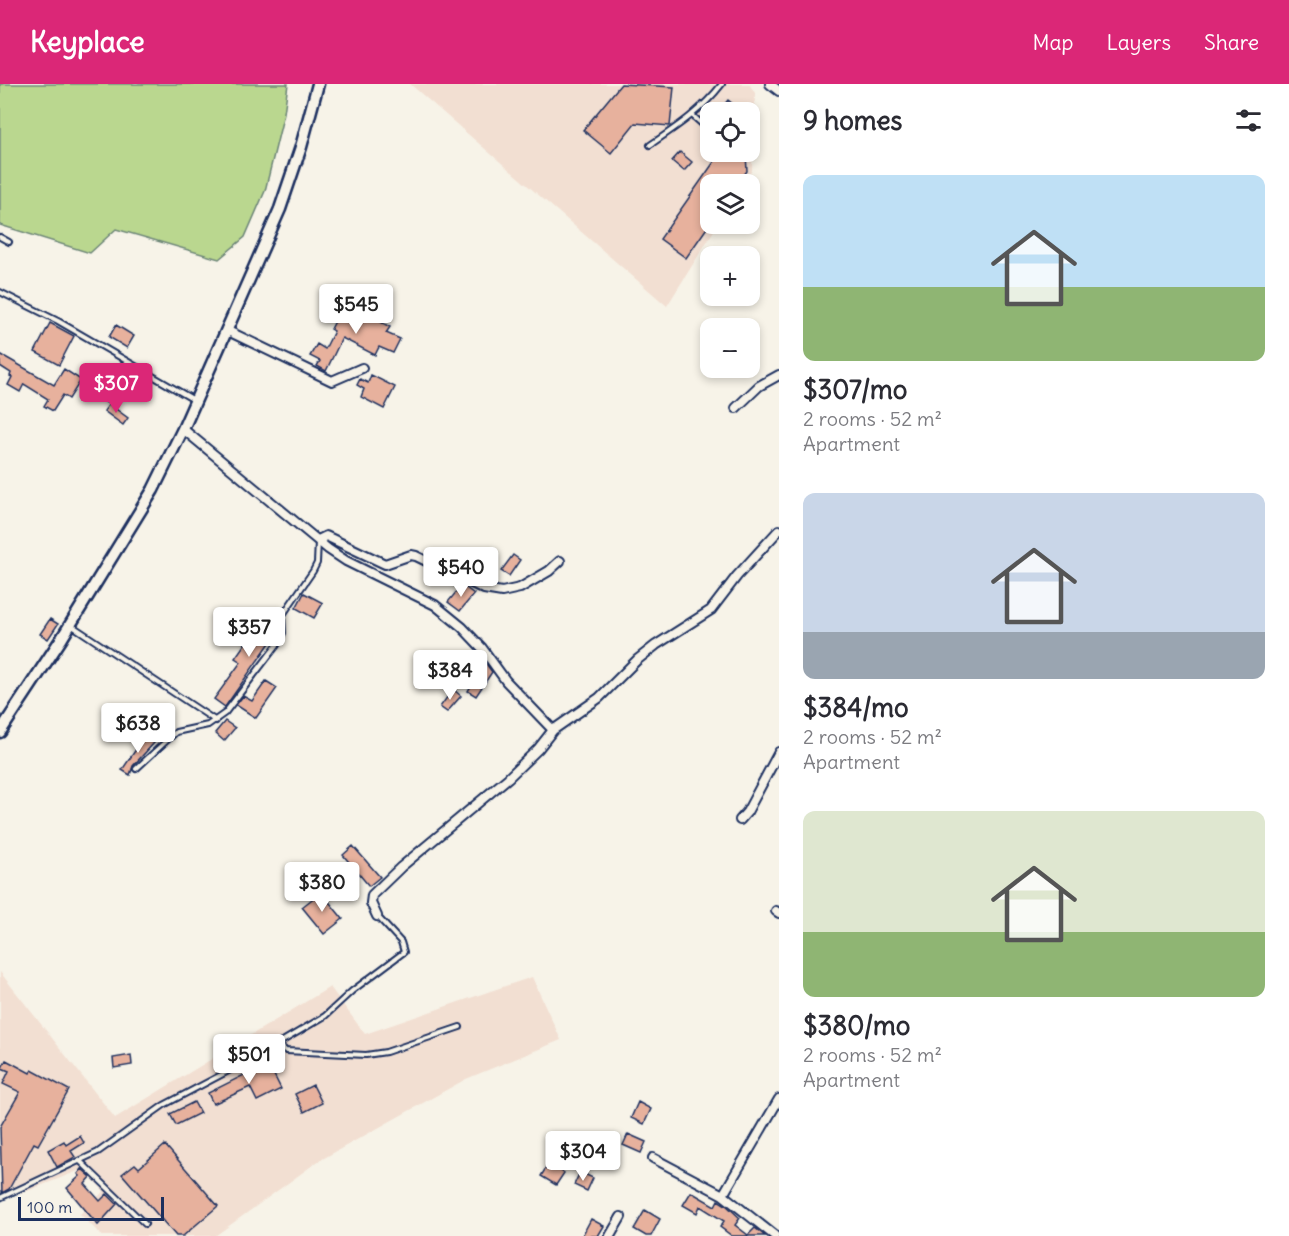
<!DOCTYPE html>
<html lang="en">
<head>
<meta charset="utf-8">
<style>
	:root { --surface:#fff; --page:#f7f7f7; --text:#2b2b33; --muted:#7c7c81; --accent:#db2777 }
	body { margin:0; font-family:Delius,sans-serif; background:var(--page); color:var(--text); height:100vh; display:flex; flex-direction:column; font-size:22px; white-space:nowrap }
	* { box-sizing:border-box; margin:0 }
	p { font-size:20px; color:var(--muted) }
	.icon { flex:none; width:33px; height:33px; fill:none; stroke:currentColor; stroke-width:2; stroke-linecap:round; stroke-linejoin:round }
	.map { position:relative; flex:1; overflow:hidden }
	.drawer { display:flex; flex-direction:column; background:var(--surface); width:510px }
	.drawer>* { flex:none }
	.controls { position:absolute; left:700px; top:18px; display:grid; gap:12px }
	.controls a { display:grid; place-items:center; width:60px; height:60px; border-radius:12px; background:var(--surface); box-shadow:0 3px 9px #0003; font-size:30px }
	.scale { position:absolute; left:18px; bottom:15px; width:146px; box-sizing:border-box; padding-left:6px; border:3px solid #1b2f5e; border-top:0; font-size:16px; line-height:21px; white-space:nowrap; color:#1b2f5e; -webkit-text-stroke:4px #f7f3e8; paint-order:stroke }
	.price { position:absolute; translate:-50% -51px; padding:0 14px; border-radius:6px; background:#fff; color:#222; font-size:20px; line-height:39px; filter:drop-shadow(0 2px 3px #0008) }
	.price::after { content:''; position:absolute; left:50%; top:36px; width:18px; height:14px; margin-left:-9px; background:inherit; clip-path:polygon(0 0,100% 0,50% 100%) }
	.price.selected { background:var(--accent); color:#fff }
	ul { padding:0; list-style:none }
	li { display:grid; align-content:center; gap:12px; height:318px; padding:0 24px }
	li span { display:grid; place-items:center; height:186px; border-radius:12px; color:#555 }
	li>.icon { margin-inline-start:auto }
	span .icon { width:108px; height:108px; fill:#fffc; stroke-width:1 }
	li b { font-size:26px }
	h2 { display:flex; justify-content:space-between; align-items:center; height:72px; padding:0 24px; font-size:26px }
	header { display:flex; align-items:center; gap:36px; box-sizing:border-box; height:84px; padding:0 30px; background:var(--accent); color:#fff }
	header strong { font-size:28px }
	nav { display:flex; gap:33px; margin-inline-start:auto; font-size:21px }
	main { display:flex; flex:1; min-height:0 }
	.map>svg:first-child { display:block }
</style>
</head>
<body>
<header>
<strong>Keyplace</strong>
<nav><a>Map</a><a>Layers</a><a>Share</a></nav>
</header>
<main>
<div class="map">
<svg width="779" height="1152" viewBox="0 0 779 1152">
	<rect width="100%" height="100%" fill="#f7f3e8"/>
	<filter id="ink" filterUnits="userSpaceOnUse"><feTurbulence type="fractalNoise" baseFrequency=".0167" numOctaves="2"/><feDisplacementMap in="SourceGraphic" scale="12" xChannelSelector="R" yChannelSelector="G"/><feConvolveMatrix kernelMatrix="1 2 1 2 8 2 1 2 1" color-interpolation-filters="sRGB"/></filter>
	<g filter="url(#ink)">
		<path fill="#f2dfd2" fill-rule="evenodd" d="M410,0H749L755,9L752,86L743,100H711V140H718L667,222ZM711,28H750V68H711Z
			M0,888L115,1034L330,903L365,950L532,893L561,956L466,995L317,1078L215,1152H102L80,1130L104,1107L83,1085L25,1108L0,1114Z"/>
		<path fill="#bad78f" stroke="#6a8376" stroke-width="1.5" d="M0,0H288L284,29L265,107L245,153L219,175L116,145L90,169L0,141Z"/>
		<path fill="#e7b19d" stroke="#1b2f5e" stroke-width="1.5" d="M621,0L674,3L670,42L635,39L611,69L583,46Z
			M728,16L743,28H718Z
			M680,68L692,78L684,87L672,77Z
			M721,68H742L746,70L747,87L737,100H711V138L686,174L660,155Z
			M345,218L390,243L386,249L400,255L393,269L379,263L375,271L342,254L326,287L317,282L320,277L310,272L317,260L325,265L334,247L331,245Z
			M50,239L74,252L59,281L35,268Z
			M116,241L134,252L127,264L109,253Z
			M0,270L54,301L64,285L81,296L69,315L63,311L53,327L44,322L48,315L24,300L20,308L8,301L12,293L10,292L11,289L0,282Z
			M121,288L138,298L131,309L115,300Z
			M371,291L395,303L384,325L361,313L364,305L357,301L360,295L368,299Z
			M106,295L117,302L107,319L95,312Z
			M109,320L128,334L123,341L104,327Z
			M513,471L520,476L509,492L501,487Z
			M462,501L474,510L460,527L448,518Z
			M304,509L323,519L314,534L296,524Z
			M265,531L278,541L279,546L225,623L214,615L241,578L235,574Z
			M50,535L58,540L48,555L40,550Z
			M479,570L492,588L476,612L468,607L479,588L471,580Z
			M266,597L277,604L256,634L236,621L243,612L252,617Z
			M453,605L461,612L447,628L440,623Z
			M225,637L235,644L224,657L215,649Z
			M145,652L154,659L133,682L130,691L122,686Z
			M353,762L380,793L369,802L343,771Z
			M321,808L343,835L324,850L302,823Z
			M131,971L132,981L114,984L113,974Z
			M6,976L30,989L32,986L69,1006L38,1061L34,1059L9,1105L2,1109L0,1043L20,1008L3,1000L9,987L2,984Z
			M268,979L281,1005L257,1017L250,1003L213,1020L208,1009Z
			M313,1001L322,1019L304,1028L295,1010Z
			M194,1018L200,1029L176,1041L170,1030Z
			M638,1018L651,1025L644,1040L631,1034Z
			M628,1050L646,1058L641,1069L623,1061Z
			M80,1052L84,1059L71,1067L75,1073L57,1083L48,1066L64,1057L66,1061Z
			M165,1061L218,1122L183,1152H176L122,1090L135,1080L139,1084Z
			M549,1079L564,1089L556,1101L541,1092Z
			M82,1085L91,1093L85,1100L100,1117L107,1110L117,1120L98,1141L67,1104L80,1092L78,1090Z
			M580,1088L593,1094L587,1107L574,1101Z
			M691,1108L715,1122L718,1116L726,1121L740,1134L735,1141L748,1151L755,1144L765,1152H732L720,1143L724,1137L700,1122L697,1129L683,1121Z
			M645,1126L660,1135L651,1152H646L634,1145Z
			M591,1135L604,1142L598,1152H582Z"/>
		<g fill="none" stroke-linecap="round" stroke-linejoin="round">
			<defs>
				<path id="lane" d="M693,32L711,48
					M650,61C678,42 702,26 722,0
					M0,153L9,158
					M0,208L58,237L194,316
					M71,541L216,637
					M136,685L176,648L208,641L225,629L277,561L283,549L282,532L313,487L317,479L318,457
					M277,960L286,967L366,971L386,968L460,943
					M80,1077L145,1140
					M0,1114L98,1068L164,1021L259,971L325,932L352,907L404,868L401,858L378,833"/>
				<path id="street" d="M770,0L779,7
					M226,246L332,297L362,284
					M736,324L759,302L779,291
					M183,345L328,465L346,477L435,521L462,543L482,564L506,597L553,646
					M318,456L326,452L385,480L411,471L416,472L484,505L502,508L520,504L549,487L560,477
					M740,736L747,728L779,668
					M776,827L779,829
					M377,832L371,819L372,811L401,783L508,694L538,665L553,646L599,614L637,576L656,561L711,526L737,492L779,446
					M653,1074L723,1111
					M610,1152L621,1133
					M775,1152L723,1111L779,1015"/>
				<path id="secondary" d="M0,648L62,554L153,406L183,345L280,125L301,63L318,0"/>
			</defs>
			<use href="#lane" stroke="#1b2f5e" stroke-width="8"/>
			<use href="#street" stroke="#1b2f5e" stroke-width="12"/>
			<use href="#secondary" stroke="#1b2f5e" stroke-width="15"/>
			<use href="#lane" stroke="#f7f3e8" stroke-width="4"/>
			<use href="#street" stroke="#f7f3e8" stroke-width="8"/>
			<use href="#secondary" stroke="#f7f3e8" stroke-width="10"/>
		</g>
	</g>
</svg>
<div class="controls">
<a><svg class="icon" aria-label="locate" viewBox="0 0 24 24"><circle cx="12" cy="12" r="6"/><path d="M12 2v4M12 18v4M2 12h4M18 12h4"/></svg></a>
<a><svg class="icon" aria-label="layers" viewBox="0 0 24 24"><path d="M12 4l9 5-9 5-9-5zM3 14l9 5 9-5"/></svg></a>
<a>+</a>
<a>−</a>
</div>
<div class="scale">100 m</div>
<b class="price" style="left:356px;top:251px">$545</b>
<b class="price selected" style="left:116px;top:330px">$307</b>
<b class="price" style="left:461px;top:514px">$540</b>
<b class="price" style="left:249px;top:574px">$357</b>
<b class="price" style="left:450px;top:617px">$384</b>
<b class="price" style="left:138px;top:670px">$638</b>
<b class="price" style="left:322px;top:829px">$380</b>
<b class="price" style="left:249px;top:1001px">$501</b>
<b class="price" style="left:583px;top:1098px">$304</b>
</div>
<section class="drawer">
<h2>9 homes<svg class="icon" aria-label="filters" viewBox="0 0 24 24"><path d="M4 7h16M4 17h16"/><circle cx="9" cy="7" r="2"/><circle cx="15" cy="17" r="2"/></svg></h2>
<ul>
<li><span style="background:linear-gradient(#bfe0f5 60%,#8fb573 0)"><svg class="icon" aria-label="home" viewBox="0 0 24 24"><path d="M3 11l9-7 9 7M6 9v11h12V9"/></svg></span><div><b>$307/mo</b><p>2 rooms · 52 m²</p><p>Apartment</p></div></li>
<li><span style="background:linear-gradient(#c9d6e8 75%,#9aa5b1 0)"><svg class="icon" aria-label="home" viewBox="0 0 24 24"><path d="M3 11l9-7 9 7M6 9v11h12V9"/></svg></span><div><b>$384/mo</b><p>2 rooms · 52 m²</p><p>Apartment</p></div></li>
<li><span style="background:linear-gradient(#dfe7d0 65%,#8fb573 0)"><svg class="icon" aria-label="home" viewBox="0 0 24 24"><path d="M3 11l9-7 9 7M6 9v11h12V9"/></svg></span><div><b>$380/mo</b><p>2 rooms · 52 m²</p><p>Apartment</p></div></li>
</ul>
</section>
</main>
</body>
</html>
